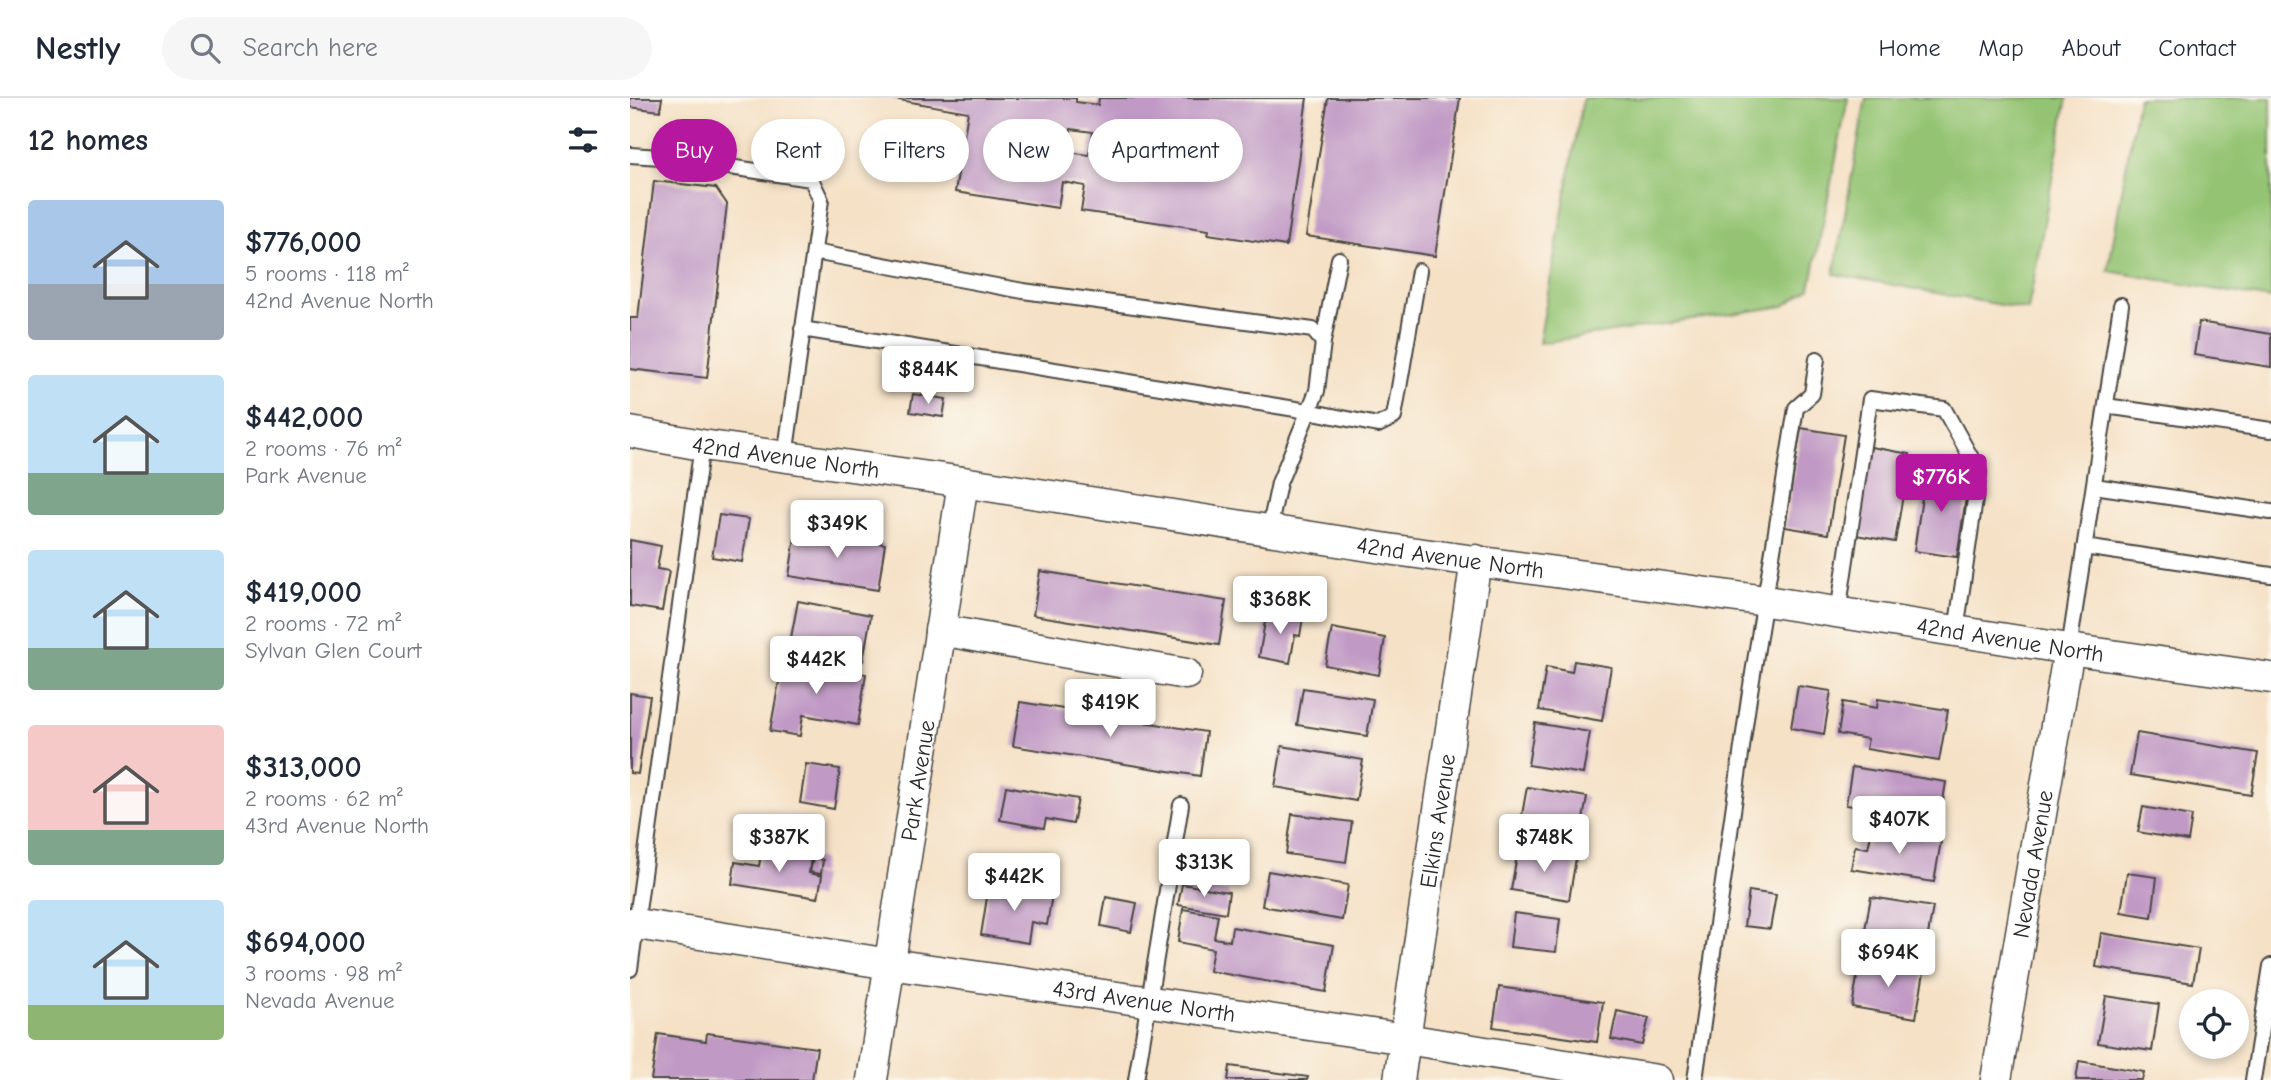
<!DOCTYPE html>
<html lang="en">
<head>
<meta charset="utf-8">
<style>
	:root { --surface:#fff; --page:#f6f6f7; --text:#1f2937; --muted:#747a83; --line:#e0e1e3; --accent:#b5179e }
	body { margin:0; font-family:"Comic Neue",sans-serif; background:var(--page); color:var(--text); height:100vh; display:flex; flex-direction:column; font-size:26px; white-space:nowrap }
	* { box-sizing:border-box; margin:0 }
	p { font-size:23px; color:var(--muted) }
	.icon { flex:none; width:38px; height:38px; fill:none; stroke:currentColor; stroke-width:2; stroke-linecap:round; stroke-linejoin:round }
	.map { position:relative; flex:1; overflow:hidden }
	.sheet { display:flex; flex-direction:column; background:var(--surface); width:630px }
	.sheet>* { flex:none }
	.banner { position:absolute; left:21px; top:21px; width:665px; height:63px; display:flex; gap:14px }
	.buttons { position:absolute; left:1549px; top:891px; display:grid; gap:14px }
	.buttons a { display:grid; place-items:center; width:70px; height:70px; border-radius:50%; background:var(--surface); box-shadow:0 4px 10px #0003; font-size:35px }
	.price { position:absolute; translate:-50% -60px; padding:0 16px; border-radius:7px; background:#fff; color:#222; font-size:23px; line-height:46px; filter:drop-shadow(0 2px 4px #0008) }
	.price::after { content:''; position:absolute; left:50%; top:42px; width:21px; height:16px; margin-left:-10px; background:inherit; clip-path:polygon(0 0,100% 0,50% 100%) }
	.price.on { background:var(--accent); color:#fff }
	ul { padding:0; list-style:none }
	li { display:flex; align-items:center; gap:21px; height:175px; padding:0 28px }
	li span { display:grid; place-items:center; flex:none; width:196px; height:140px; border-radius:7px; color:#555 }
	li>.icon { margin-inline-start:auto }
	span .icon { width:84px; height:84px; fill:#fffc; stroke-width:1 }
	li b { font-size:30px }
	h2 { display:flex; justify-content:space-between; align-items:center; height:84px; padding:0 28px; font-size:30px }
	.tag { padding:0 24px; border-radius:32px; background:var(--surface); box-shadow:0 4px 10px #0003; font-size:24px; line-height:63px }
	.tag.on { background:var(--accent); color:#fff }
	header { display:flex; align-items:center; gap:42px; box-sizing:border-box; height:98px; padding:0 35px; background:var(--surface); border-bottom:2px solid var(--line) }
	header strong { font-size:33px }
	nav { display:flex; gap:38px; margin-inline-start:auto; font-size:24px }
	.search { width:490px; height:63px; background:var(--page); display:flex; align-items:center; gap:18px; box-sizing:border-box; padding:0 24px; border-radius:38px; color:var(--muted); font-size:26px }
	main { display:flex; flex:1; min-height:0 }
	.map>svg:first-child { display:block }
</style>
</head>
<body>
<header>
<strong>Nestly</strong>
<div class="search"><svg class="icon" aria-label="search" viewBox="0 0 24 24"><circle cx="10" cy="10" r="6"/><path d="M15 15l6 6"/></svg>Search here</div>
<nav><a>Home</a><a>Map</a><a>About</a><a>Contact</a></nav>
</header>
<main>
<section class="sheet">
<h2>12 homes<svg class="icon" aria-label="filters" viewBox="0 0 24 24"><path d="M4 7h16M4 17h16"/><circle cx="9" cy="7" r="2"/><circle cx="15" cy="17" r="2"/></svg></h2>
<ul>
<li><span style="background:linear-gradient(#a9c7e8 60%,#9aa5b1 0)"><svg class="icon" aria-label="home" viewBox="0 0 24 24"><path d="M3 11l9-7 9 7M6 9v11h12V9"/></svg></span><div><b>$776,000</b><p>5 rooms · 118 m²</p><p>42nd Avenue North</p></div></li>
<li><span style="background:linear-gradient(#bfe0f5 70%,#7fa58c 0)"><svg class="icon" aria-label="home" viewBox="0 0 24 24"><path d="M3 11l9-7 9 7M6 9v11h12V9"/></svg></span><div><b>$442,000</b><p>2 rooms · 76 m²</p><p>Park Avenue</p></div></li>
<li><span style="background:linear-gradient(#bfe0f5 70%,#7fa58c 0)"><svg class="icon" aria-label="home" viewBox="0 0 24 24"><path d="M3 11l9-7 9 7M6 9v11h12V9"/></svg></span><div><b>$419,000</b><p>2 rooms · 72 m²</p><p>Sylvan Glen Court</p></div></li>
<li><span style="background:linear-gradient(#f6c9c9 75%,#7fa58c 0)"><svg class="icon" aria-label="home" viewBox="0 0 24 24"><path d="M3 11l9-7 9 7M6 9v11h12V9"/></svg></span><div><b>$313,000</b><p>2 rooms · 62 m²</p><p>43rd Avenue North</p></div></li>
<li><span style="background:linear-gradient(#bfe0f5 75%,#8fb573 0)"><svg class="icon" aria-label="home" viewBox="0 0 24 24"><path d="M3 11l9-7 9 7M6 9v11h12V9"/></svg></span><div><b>$694,000</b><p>3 rooms · 98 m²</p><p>Nevada Avenue</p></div></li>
</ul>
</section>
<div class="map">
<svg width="1641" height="982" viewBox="0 0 1641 982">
	<rect width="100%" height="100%" fill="#fbf7ec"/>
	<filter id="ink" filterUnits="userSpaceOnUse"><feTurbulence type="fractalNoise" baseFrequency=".0143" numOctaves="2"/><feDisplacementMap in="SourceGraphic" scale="14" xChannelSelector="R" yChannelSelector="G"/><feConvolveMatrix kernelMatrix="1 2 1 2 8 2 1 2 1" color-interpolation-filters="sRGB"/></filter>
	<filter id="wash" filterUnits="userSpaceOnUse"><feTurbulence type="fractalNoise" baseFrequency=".00686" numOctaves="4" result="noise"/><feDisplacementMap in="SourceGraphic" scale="28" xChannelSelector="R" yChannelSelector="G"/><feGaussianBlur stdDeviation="1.57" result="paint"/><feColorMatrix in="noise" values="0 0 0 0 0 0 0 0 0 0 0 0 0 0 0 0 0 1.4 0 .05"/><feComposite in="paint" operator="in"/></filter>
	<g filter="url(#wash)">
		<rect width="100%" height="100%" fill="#f5e1c6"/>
		<path fill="#94c473" stroke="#60784f" stroke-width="2" d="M953,0H1218L1180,190L1154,208L909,245Z
			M1236,0H1437L1398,212L1204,176Z
			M1508,0H1641V201L1478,173Z"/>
		<g id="blocks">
			<path fill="#c099c5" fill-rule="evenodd" d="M0,0H32L30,13L0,9Z
				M258,0H446V4L468,7L469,0H677L656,148L578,136L579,132L451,113L455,88L432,84L428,110L325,94L338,14ZM441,31L463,34L459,57L437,54Z
				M698,0H830L805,158L676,138Z
				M24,83L86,90L97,106L77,280L0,271V220H8Z
				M1569,224L1641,236V269L1564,257Z
				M283,296L316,301L313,319L280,314Z
				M1171,330L1214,337L1198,436L1155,429Z
				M1241,349L1280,356L1265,444L1226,437Z
				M1296,373L1339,380L1327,459L1284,453Z
				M89,417L119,421L112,464L82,459Z
				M166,433L255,446L248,492L159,478Z
				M0,442L31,448L27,471L39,473L32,513L0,508Z
				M410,473L596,503L589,547L403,517Z
				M168,503L241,517L233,563L159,550Z
				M637,512L673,519L670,538L665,537L660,565L629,559Z
				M702,530L755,540L749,577L695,567Z
				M153,562L236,576L228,627L173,617L170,638L140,633Z
				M944,563L981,569L972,623L909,612L916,569L942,574Z
				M1168,588L1201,593L1194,636L1161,630Z
				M673,590L743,601L737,638L667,627Z
				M0,595L20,598L8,676L0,675Z
				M1248,601L1318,612L1309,663L1236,651L1238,641L1208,636L1213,604L1247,610Z
				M390,604L576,634L570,678L383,648Z
				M905,625L960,634L953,676L898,667Z
				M1507,635L1628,655L1621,697L1500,677Z
				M652,648L733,662L726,703L645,689Z
				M176,666L210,671L204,711L170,705Z
				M1222,669L1316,684L1310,722L1216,707Z
				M376,688L448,701L443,726L416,721L414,730L370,722Z
				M897,689L957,699L950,739L890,728Z
				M1513,709L1562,718L1558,743L1508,734Z
				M662,716L722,724L716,764L656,756Z
				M1242,732L1311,743L1304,784L1221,771L1225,748L1238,750Z
				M132,751L181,759L179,775L192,778L188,800L102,786L105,764L129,768Z
				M888,751L946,760L939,802L881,792Z
				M183,760L193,762L191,776L180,774Z
				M638,773L718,787L712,822L632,808Z
				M1497,775L1527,779L1522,819L1491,814Z
				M552,786L599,794L596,815L548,807Z
				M359,787L422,797L417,827L401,824L398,845L351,837Z
				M1119,793L1146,797L1140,831L1114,828Z
				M476,799L507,805L501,834L471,828Z
				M1241,799L1303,809L1295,853L1233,842Z
				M553,811L588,817L584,840L600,843L602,829L704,847L696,894L579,873L583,851L548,844Z
				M884,815L930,821L926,854L880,849Z
				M1471,835L1569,851L1563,885L1466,869Z
				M1230,863L1294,874L1286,920L1222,909Z
				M869,889L973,904L967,944L863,929Z
				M1476,898L1529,906L1522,953L1468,945Z
				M987,913L1019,920L1012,947L981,941Z
				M77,935L187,950L182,982H21L28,936L76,943Z
				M1449,963L1514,974L1512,982H1446Z
				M600,968L678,979L677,982H598Z"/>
		</g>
	</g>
	<g filter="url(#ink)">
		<use href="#blocks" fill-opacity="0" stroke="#494642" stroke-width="2"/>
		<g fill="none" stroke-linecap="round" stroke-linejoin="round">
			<defs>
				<path id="lane" d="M0,57L31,59L181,81L191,102L155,359
					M184,154L393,193L683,232L693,244L687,293L649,385L639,433
					M172,231L678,313L748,327L764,319L789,173
					M693,244L709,161
					M1476,308L1641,332
					M1464,388L1641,414
					M1454,449L1641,477
					M1208,515L1240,301L1314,311L1349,374L1326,533
					M1439,551L1491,207
					M0,871L72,347
					M506,982L551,707
					M1065,982L1119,600L1166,310L1182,296L1187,261
					M1623,982L1641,868"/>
				<g id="street">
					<path id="s1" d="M0,334L72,347L313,381L765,452L1136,503L1439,551L1641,580"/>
					<path d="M310,532L556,576"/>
					<path id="s2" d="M0,825L260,866L776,941L1027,982"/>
					<path id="s3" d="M242,982L333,384"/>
					<path id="s4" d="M769,982L846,462"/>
					<path id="s5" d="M1366,982L1439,551"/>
				</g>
			</defs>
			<use href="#lane" stroke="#494642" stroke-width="18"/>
			<use href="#street" stroke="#494642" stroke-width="33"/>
			<use href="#lane" stroke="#fff" stroke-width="14"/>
			<use href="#street" stroke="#fff" stroke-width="30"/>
		</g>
	</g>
	<g text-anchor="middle" stroke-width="6" stroke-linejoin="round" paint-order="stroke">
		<g font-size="23" fill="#2b2b2b" stroke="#fbf7ec">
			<text dy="8" stroke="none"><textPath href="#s1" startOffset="158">42nd Avenue North</textPath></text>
			<text dy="8" stroke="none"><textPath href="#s1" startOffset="830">42nd Avenue North</textPath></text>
			<text dy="8" stroke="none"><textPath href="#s1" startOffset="1396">42nd Avenue North</textPath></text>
			<text dy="8" stroke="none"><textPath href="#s3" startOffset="303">Park Avenue</textPath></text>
			<text dy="8" stroke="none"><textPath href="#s4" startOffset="262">Elkins Avenue</textPath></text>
			<text dy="8" stroke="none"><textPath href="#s5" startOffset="219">Nevada Avenue</textPath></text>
			<text dy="8" stroke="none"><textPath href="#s2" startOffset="520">43rd Avenue North</textPath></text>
		</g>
	</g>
</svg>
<div class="buttons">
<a><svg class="icon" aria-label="locate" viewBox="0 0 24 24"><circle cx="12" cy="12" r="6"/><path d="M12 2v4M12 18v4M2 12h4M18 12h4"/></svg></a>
</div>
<b class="price" style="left:298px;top:308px">$844K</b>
<b class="price on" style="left:1311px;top:416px">$776K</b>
<b class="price" style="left:207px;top:462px">$349K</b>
<b class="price" style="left:650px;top:538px">$368K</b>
<b class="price" style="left:186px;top:598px">$442K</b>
<b class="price" style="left:480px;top:641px">$419K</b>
<b class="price" style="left:1269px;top:758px">$407K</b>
<b class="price" style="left:149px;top:776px">$387K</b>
<b class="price" style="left:914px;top:776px">$748K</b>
<b class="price" style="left:574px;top:801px">$313K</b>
<b class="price" style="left:384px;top:815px">$442K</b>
<b class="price" style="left:1258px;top:891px">$694K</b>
<div class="banner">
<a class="tag on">Buy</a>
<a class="tag">Rent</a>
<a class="tag">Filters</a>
<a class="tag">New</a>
<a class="tag">Apartment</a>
</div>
</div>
</main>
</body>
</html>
